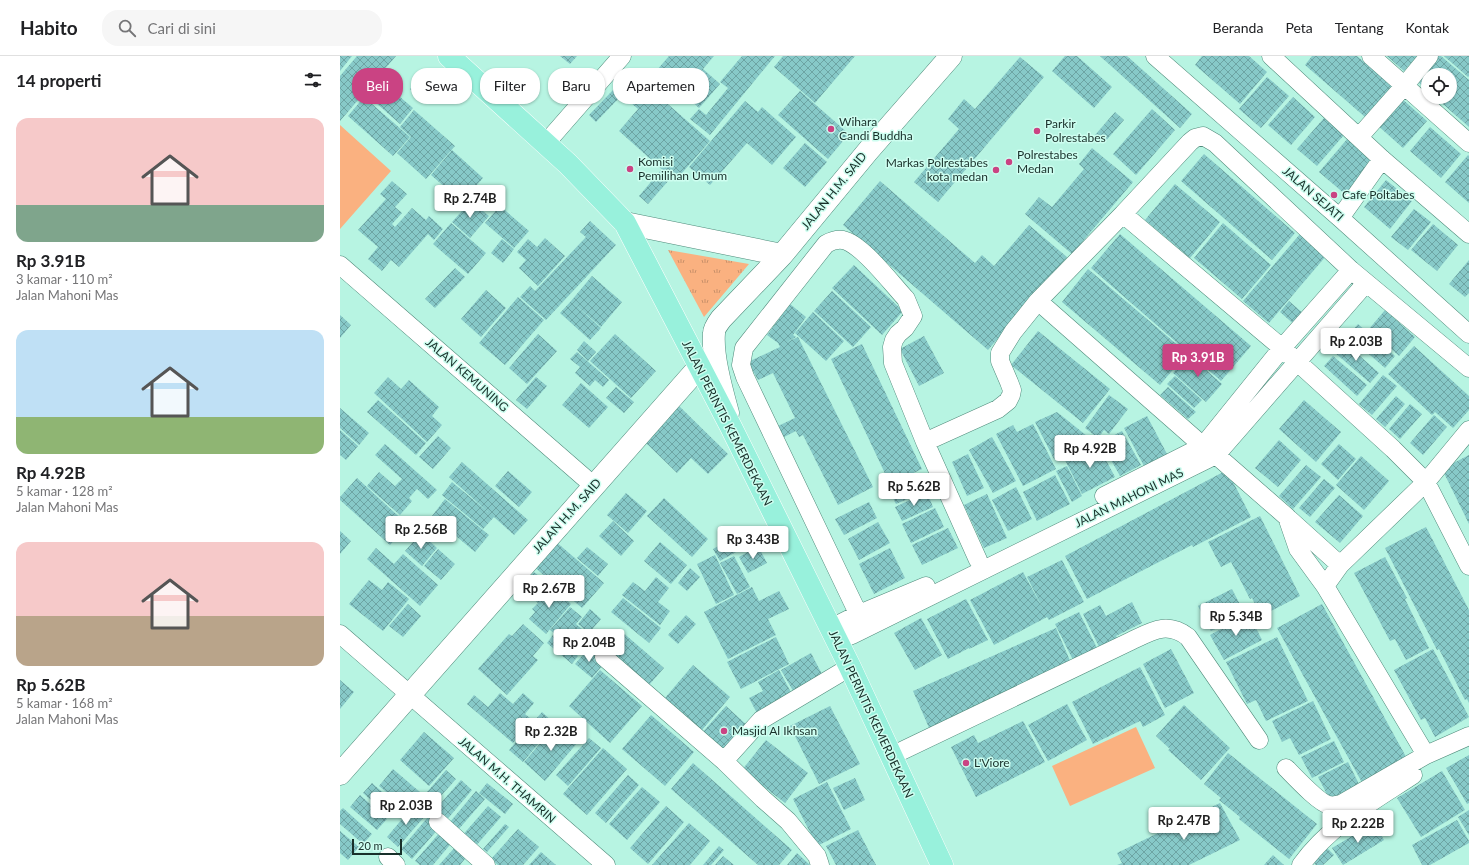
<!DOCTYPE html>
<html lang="id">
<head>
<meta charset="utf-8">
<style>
	:root { --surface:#fff; --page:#f6f6f6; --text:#202124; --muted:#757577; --line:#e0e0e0; --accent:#ca4383 }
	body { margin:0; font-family:Lato,sans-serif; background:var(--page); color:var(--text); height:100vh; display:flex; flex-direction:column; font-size:15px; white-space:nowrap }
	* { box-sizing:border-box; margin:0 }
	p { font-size:13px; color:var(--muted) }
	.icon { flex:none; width:22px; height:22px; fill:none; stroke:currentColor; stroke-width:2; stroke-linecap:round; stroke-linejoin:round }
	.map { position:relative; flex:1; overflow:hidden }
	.sheet { display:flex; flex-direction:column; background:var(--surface); width:340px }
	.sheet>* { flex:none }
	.top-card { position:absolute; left:12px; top:12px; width:380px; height:36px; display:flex; gap:8px }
	.fabs { position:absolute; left:1081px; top:12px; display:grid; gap:8px }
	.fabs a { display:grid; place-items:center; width:36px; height:36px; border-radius:50%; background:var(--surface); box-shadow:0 1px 3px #0004; font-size:20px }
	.scale { position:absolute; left:12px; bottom:10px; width:50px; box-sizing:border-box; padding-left:4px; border:2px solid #18302a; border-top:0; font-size:11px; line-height:14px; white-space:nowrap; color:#18302a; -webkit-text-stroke:3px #cefef0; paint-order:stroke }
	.price { position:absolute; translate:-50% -34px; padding:0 9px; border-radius:4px; background:#fff; color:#222; font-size:13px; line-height:26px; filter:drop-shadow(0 1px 2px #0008) }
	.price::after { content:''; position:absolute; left:50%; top:24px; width:12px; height:9px; margin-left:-6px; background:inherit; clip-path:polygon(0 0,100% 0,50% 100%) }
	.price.current { background:var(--accent); color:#fff }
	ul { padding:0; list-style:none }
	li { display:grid; align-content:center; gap:8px; height:212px; padding:0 16px }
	li span { display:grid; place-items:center; height:124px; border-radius:12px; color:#555 }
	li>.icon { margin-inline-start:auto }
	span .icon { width:72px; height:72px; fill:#fffc; stroke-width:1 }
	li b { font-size:17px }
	h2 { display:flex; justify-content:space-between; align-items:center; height:48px; padding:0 16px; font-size:17px }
	.pill { padding:0 14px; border-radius:16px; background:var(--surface); box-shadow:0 1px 3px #0004; font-size:14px; line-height:36px }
	.pill.current { background:var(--accent); color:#fff }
	header { display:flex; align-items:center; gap:24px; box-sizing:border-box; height:56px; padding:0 20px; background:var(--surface); border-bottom:1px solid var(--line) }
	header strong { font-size:19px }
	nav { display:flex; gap:22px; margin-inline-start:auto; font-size:14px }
	.search { width:280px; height:36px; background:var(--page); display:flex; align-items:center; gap:10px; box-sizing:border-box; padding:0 14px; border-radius:16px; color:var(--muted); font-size:15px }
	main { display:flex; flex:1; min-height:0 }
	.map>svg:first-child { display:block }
</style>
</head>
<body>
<header>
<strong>Habito</strong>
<div class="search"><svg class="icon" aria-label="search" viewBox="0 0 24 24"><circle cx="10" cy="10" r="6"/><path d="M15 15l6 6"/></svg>Cari di sini</div>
<nav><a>Beranda</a><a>Peta</a><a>Tentang</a><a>Kontak</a></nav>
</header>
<main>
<section class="sheet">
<h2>14 properti<svg class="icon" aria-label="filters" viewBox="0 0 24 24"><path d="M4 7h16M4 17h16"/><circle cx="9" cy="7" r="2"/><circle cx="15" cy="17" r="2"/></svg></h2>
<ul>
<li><span style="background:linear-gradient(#f6c9c9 70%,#7fa58c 0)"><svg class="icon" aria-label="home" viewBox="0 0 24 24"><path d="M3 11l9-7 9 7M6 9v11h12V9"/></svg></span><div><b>Rp 3.91B</b><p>3 kamar · 110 m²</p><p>Jalan Mahoni Mas</p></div></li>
<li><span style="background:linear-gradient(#bfe0f5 70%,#8fb573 0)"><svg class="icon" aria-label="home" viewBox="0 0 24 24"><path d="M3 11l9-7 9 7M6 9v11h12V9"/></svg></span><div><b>Rp 4.92B</b><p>5 kamar · 128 m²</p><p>Jalan Mahoni Mas</p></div></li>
<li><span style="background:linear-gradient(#f6c9c9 60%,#b9a48a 0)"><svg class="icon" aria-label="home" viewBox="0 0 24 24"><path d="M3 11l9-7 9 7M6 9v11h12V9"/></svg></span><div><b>Rp 5.62B</b><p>5 kamar · 168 m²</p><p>Jalan Mahoni Mas</p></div></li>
</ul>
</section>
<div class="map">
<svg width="1129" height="809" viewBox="0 0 1129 809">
	<defs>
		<pattern id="park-tufts" width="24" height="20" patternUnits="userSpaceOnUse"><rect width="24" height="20" fill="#fab180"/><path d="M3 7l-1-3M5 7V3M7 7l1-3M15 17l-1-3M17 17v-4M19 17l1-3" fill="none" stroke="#c99069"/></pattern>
		<pattern id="building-cross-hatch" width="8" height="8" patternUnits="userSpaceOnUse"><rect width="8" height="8" fill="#87c9c8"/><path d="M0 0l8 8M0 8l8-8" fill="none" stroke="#6da4a3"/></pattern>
	</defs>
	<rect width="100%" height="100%" fill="#b7f4e2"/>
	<path fill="#fab180" d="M0,69L51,115L0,173Z
		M796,671L815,712L730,750L712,710Z"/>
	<path fill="url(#park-tufts)" d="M328,194L409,208L364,261Z"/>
	<path fill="url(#building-cross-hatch)" d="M0,0H12L0,15Z
		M17,0H56L0,65V20Z
		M220,0H237L230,8Z
		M329,0H374L363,13L380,28L359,52L317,14Z
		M402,0H435L370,79L350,63L359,53L366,59L388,32L380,26Z
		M443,0H515L475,47L434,11Z
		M725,0H737L772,31L754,52L712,15Z
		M760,0H787L852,58L840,72Z
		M862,0H909L927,16L900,48L855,9Z
		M972,0H1017L1052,30L1025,61L965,9Z
		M1047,0H1077L1064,15Z
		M1098,0H1101L1129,24V71L1095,41H1110V19H1088V35L1077,25Z
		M1104,0H1129V20L1128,21Z
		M680,1L704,21L598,146L574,126L619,73L608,63L624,43L635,53Z
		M85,16L98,27L83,44L70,33Z
		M927,21L949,40L921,72L899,53Z
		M40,24L73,52L60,68L27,39Z
		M305,28L370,85L335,125L279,75L298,53L290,46Z
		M273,34L280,41L256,66L249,59Z
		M460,35L509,78L488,103L438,59Z
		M24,41L70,81L53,100L8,60Z
		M953,41L975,61L951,89L928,69Z
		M1060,41L1087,65L1063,92L1036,68Z
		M405,45L418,56L422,51L456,81L432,109L407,87L370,129L349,111Z
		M812,53L835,74L796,119L773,98Z
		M74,54L115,90L86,123L57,97L71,81L60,71Z
		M775,56L784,64L764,87L755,79Z
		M984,62L1004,79L977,110L957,93Z
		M1090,71L1121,98L1101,122L1070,95Z
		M1008,82L1035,105L1006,139L979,116Z
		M465,87L487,106L465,131L443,112Z
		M752,92L793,126L732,198L685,158L699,141L712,151L744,113L739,108Z
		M112,94L143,122L122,146L91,119Z
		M864,98L955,177L932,204L841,125Z
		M1128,99L1129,100V147L1105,126Z
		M321,114L330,123L308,148L299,140Z
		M1046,124L1072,145L1050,173L1024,151Z
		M52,125L67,138L55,151L62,157L52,168L55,171L72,152L86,164L89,160L103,173L94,184L88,178L59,211L51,204L42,215L28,203L38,191L18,174L46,143L40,138Z
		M540,125L635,207L642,199L654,210L689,169L727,201L648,294L503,169Z
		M835,128L880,166L850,202L805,164Z
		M131,145L149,160L130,182L112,166Z
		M160,150L189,175L174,192L145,167Z
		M1074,153L1091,166L1068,194L1051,181Z
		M250,165L276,189L206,264L180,241L190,230L195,235L246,181L240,176Z
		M111,167L146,197L128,218L93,188Z
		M883,167L931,209L902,243L854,202Z
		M1093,168L1118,189L1097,215L1071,194Z
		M780,178L911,290L881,325L751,212Z
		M960,178L986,200L929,267L903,245Z
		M205,182L225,200L198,230L179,212L186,204L177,196L188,183L197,191Z
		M162,183L174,193L163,207L151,197Z
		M1129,204V237L1125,241L1109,228Z
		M514,209L563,255L542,279L492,232Z
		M115,212L125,221L95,252L85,243Z
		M748,213L847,297L820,329L722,246Z
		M252,220L282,246L261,271L231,245Z
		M146,234L166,252L141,281L121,263Z
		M492,235L531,271L513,291L474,255Z
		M178,241L204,264L165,309L139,287Z
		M231,245L261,272L250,284L220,257Z
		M949,245L965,259L956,270L940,256Z
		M450,248L466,261L453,279L456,281L447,286L458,281L533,431L498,449L463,379L459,381L456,375L444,381L438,370L455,362L433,317L418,324L408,306L440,291L438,287L427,279Z
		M1045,254L1075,281L1059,300L1029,273Z
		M473,256L504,285L486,305L455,277Z
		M0,259L11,269L0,282Z
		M1018,268L1055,300L1045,312L1008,280Z
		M698,275L770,333L743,367L671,309Z
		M198,278L217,295L187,328L169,312Z
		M275,278L316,315L291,342L250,305Z
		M584,280L604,317L579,330L560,293Z
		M244,285L256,296L248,305L237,294Z
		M1003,285L1039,317L1030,327L994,296Z
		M522,288L582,413L550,428L491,303Z
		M1074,290L1129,340V354L1113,372L1095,356L1092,359L1048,318Z
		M237,296L269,324L263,331L255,324L250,330L235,317L240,311L230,303Z
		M849,299L882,328L866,346L833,317Z
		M993,300L1027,329L1017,340L984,310Z
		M1043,319L1057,330L1032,359L1019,348Z
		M835,320L862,344L854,352L827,328Z
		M48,321L61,333L69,324L99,351L92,360L102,369L87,386L34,337Z
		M196,321L207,330L187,353L176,344Z
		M241,327L268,351L249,372L222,349Z
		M276,331L294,346L284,357L266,342Z
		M828,331L856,356L848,363L820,339Z
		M769,339L788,353L769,378L764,374L758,382L745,372Z
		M1056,340L1065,348L1045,371L1036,363Z
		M38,344L86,387L76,399L27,356Z
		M964,344L1001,376L976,406L939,373Z
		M1070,348L1082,358L1060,383L1049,373Z
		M338,349L388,398L368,418L351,402L337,417L304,385Z
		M0,352L29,377L19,389L0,372Z
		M717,356L752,384L714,403L695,366Z
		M1094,359L1107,371L1083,399L1070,387Z
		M807,360L827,398L804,410L784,372Z
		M693,368L716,413L683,430L656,378L673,369L677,376Z
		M0,374L18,390L6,404L0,399Z
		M782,375L801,409L780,420L761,386Z
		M98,380L111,392L93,413L79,401Z
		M652,381L676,425L653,437L629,394Z
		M939,384L961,404L938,431L915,412Z
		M757,387L775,421L742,438L725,404Z
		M45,388L97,434L88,443L77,433L69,442L72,445L60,459L27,430L39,416L65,439L55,430L62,423L35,399Z
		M999,388L1016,403L998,424L981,408Z
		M628,398L644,432L627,440L612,406Z
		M1129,399V468L1102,413Z
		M1021,400L1049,425L1024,454L996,429Z
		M122,406L188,464L174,479L154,461L143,473L102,439L112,426L148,456L109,421Z
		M966,409L981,421L953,453L939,440Z
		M727,410L742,440L732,446L716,415Z
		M887,414L911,461L853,491L852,489L747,543L725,500Z
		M168,415L192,436L179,451L155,430Z
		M581,419L588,434L556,448L549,434Z
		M715,419L730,448L697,465L683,436Z
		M17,422L68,469L50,489L0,444V441Z
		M984,423L995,432L970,461L959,452Z
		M676,431L692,463L668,475L652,444Z
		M587,436L593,451L562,465L555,451Z
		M286,437L307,455L288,477L267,459Z
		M647,438L667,482L644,492L624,449Z
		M999,439L1023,460L1000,487L975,466Z
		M324,442L368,483L352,501L307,460Z
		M105,443L149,479L135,496L92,460Z
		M529,446L537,462L504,479L495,463Z
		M595,452L604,471L571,487L562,468Z
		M920,460L960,540L921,560L912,542L910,543L891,506L881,511L868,486Z
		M273,465L294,485L281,500L259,480Z
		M538,466L550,487L519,504L508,483Z
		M1086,471L1129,554V647L1127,643L1125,644L1099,593L1097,594L1045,492Z
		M608,472L618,492L582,509L572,489Z
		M0,475L11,485L0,498Z
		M405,475L412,487L380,505L373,493Z
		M81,477L97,492L82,510L65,495Z
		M215,485L264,527L242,552L193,510Z
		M320,486L347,509L331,528L304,505Z
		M418,490L427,507L408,517L399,501Z
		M247,491L268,508L258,520L237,502Z
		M36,492L54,508L63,498L98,529L80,550L27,503Z
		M550,492L565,522L534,538L519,508Z
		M98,493L115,508L101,524L84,510Z
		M375,499L394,539L376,548L357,508Z
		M394,500L410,531L397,538L380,507Z
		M1045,501L1067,542L1065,543L1089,592L1066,604L1055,583L1050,585L1014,517Z
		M722,504L744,546L709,564L707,561L654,589L630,544L683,516L703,553L687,521Z
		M350,512L360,521L347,535L338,527Z
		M194,516L211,530L204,539L187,524Z
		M316,521L329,532L318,546L330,555L320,569L282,539L293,526L305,535Z
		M29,524L42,534L48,526L69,543L43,575L9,548Z
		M212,531L231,548L206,578L189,563L195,556L192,553L198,547L192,542L198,535L204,540Z
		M412,531L419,545L439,535L449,553L428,563L436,579L388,603L364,556Z
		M892,533L905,558L871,575L858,550Z
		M283,542L321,572L309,587L271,556Z
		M626,543L648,584L629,593V592L608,603L587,563Z
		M792,546L802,567L776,580L780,588L762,597L743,558L760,549L766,560Z
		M68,548L81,560L63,581L49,570Z
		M982,548L1070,708L1025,732L937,572Z
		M230,551L242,561L236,568L254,583L240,599L210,574Z
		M250,553L261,563L249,577L238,568Z
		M739,556L758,594L734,606L715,568Z
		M909,558L922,584L884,604L870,579Z
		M346,559L356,568L338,588L328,579Z
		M581,562L602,599L575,614L554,577Z
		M183,568L204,587L193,600L198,604L167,639L138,613L169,578L172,580Z
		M716,572L731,607L590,674L573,635Z
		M281,575L324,612L309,629L266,592Z
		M213,579L238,600L232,608L207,587Z
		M436,581L449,608L401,633L387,606Z
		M937,581L968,645L926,665L916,644L907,648L886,606Z
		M249,592L257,599L254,603L262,610L252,622L235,608Z
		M831,593L854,637L825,652L803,608Z
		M1093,593L1129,661L1095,681L1085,662L1081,664L1054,614Z
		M471,597L485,624L456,640L441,614Z
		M353,609L390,641L362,674L325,642Z
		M800,611L825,659L803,671L800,665L753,688L732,646Z
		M260,614L302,650L270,687L229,650Z
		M439,614L454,642L419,661L409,642L423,635L418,626Z
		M0,624L14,636L0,653Z
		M160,637L173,648L183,637L194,647L185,658L192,664L173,687L127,648L134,639L148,651Z
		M973,645L991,683L959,699L950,682L942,686L932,665Z
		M727,648L747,684L708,705L688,669Z
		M844,649L890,692L861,724L828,694L830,693L816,680Z
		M386,650L409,671L383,700L360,679Z
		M490,650L520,708L479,728L450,670Z
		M202,656L215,668L183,706L169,694Z
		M311,659L354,696L325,730L282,693Z
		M683,665L705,706L636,741L611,691L634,679L638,687Z
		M217,668L238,686L205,725L184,706Z
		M84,676L114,702L89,730L60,704Z
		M249,682L261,692L228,730L216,719Z
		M426,684L468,717L445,747L402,714Z
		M994,685L1004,706L972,722L961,701Z
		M263,692L287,713L247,759L223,738Z
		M888,697L977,768L949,803L899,763L900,761L879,744L881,742L864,728Z
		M1129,699V747L1127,748L1106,712Z
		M1008,706L1021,732L992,748L978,721Z
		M353,707L452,794L439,809H418L331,733Z
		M53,713L81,737L67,753L39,730Z
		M106,714L116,723L91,751L81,743Z
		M1102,715L1125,754L1081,781L1057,742Z
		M288,719L299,729L266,767L255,757Z
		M515,722L525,744L504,754L493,732Z
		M121,724L132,734L105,766L93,756Z
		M487,726L511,773L477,790L453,743Z
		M32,727L57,749L48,759L23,737Z
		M147,727L173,748L165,758L139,737Z
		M302,731L320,746L287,784L269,768Z
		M136,735L145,743L118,774L110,766Z
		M20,739L47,763L37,774L10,751Z
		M880,747L900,784L849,809H777L782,807L777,797Z
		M73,750L85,760L58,791L47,781Z
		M148,750L161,761L134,792L121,781Z
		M326,750L344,766L308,808L290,792Z
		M3,752L32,778L23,788L0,768V755Z
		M1129,754V779L1118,761Z
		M88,761L99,772L72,803L61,793Z
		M1117,764L1129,785V787L1090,809H1082L1072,789Z
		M349,767L370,785L350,809H312Z
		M1034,767L1044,784L1003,809L992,792Z
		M165,768L169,771L147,796L143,793Z
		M178,773L199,791L183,809H158L151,803Z
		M102,774L114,784L93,809H80L75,805Z
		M518,774L536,809H496L486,790Z
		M0,775L19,791L8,804L0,797Z
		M983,788L994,799L983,809H976L969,801Z
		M117,789L128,799L120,809H99Z
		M379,790L384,794L371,809H363Z
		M201,796L216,809H189Z
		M457,797L470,809H447Z
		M933,799L944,809H924Z
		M383,800L394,809H375Z"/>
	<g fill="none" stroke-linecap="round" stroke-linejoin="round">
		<defs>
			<path id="minor" d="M815,0L1000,162L1129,278
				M931,0L1042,103L1129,178
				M1031,0L1129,87
				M1019,81L1065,29L1089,0
				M206,87L282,0
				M783,158L942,292L1053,393L1086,426L1129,510
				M1000,162L1042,103
				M0,209L254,430
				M698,245L863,390L876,399L947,461L958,493L985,530L1086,699
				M585,386L658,353L668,345L671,339L672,334L669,326L660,305V297L673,276L698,245L783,158L850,86L855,82L863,80L875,87L1011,214L1129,312
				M764,440L863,390L942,292L1011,214
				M949,463L1000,509
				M985,530L1000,509L1086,426L1129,374
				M491,572L519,558L586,530
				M525,572L405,321L401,309L404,292L486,188C491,185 496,183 503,184C522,188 552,228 566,243L573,260L565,272L558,278L554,284L552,291L553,307L585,386L638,504
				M0,578L266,809
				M497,585L512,579L876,399L1026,227
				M264,601L384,705L423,743L448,765L477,800L480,809
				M551,700L791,585C812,575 827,565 848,581L919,684
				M384,705L421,664L510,611
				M946,712C955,721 979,747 989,749C993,750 997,749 1001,748L1086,699L1129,680
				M98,766L146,809
				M48,801L56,809
				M961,809C990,769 1032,746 1073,719"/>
			<path id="tertiary" d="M285,167L442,199
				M388,357C382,335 372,300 374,277C374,273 378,267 381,263L442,199L528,95L611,0
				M0,718L359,311"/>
			<path id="primary" d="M109,0L228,108L285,167L391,371L510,611L602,809"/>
		</defs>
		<use href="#minor" stroke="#4f8a7a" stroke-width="19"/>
		<use href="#tertiary" stroke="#4f8a7a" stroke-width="23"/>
		<use href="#primary" stroke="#fff" stroke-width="23"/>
		<use href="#minor" stroke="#fff" stroke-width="18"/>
		<use href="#tertiary" stroke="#fff" stroke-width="22"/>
		<use href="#primary" stroke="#98f1dc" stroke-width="22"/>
	</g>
	<g fill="#ca4383" stroke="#cefef0" stroke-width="1.5">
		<circle cx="491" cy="73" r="4"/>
		<circle cx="697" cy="75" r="4"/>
		<circle cx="669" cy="106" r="4"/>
		<circle cx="290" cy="113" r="4"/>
		<circle cx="656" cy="114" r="4"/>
		<circle cx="994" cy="139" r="4"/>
		<circle cx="384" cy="675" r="4"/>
		<circle cx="626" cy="707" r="4"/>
	</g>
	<g text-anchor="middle" stroke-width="3" stroke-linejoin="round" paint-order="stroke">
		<g font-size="12" fill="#18302a" stroke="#cefef0" text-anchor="start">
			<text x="499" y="70">Wihara<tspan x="499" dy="14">Candi Buddha</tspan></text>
			<text x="705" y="72">Parkir<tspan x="705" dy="14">Polrestabes</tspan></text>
			<text x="677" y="103">Polrestabes<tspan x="677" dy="14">Medan</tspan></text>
			<text x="298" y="110">Komisi<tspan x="298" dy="14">Pemilihan Umum</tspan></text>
			<text x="648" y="111" text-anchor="end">Markas Polrestabes<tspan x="648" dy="14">kota medan</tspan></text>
			<text x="1002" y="143">Cafe Poltabes</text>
			<text x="392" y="679">Masjid Al Ikhsan</text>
			<text x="634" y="711">L'Viore</text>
		</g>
		<g font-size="12" fill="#18302a" stroke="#cefef0">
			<text transform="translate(494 135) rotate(-51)" y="4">JALAN H.M. SAID</text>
			<text transform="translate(973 138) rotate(41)" y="4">JALAN SEJATI</text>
			<text transform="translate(127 319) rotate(41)" y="4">JALAN KEMUNING</text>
			<text transform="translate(387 367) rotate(63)" y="4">JALAN PERINTIS KEMERDEKAAN</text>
			<text transform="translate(789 442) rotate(-26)" y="4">JALAN MAHONI MAS</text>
			<text transform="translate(227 460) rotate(-48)" y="4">JALAN H.M. SAID</text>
			<text transform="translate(531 658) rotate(65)" y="4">JALAN PERINTIS KEMERDEKAAN</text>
			<text transform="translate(167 724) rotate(41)" y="4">JALAN M.H. THAMRIN</text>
		</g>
	</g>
</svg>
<div class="fabs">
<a><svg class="icon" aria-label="locate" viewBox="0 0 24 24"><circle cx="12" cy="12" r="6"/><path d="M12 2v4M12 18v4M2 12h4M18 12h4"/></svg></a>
</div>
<div class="scale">20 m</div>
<b class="price" style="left:130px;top:163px">Rp 2.74B</b>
<b class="price" style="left:1016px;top:306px">Rp 2.03B</b>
<b class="price current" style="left:858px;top:322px">Rp 3.91B</b>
<b class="price" style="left:750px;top:413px">Rp 4.92B</b>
<b class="price" style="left:574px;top:451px">Rp 5.62B</b>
<b class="price" style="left:81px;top:494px">Rp 2.56B</b>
<b class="price" style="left:413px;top:504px">Rp 3.43B</b>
<b class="price" style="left:209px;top:553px">Rp 2.67B</b>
<b class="price" style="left:896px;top:581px">Rp 5.34B</b>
<b class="price" style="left:249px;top:607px">Rp 2.04B</b>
<b class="price" style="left:211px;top:696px">Rp 2.32B</b>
<b class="price" style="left:66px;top:770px">Rp 2.03B</b>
<b class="price" style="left:844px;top:785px">Rp 2.47B</b>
<b class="price" style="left:1018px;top:788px">Rp 2.22B</b>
<div class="top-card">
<a class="pill current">Beli</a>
<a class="pill">Sewa</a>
<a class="pill">Filter</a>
<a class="pill">Baru</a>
<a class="pill">Apartemen</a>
</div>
</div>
</main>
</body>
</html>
